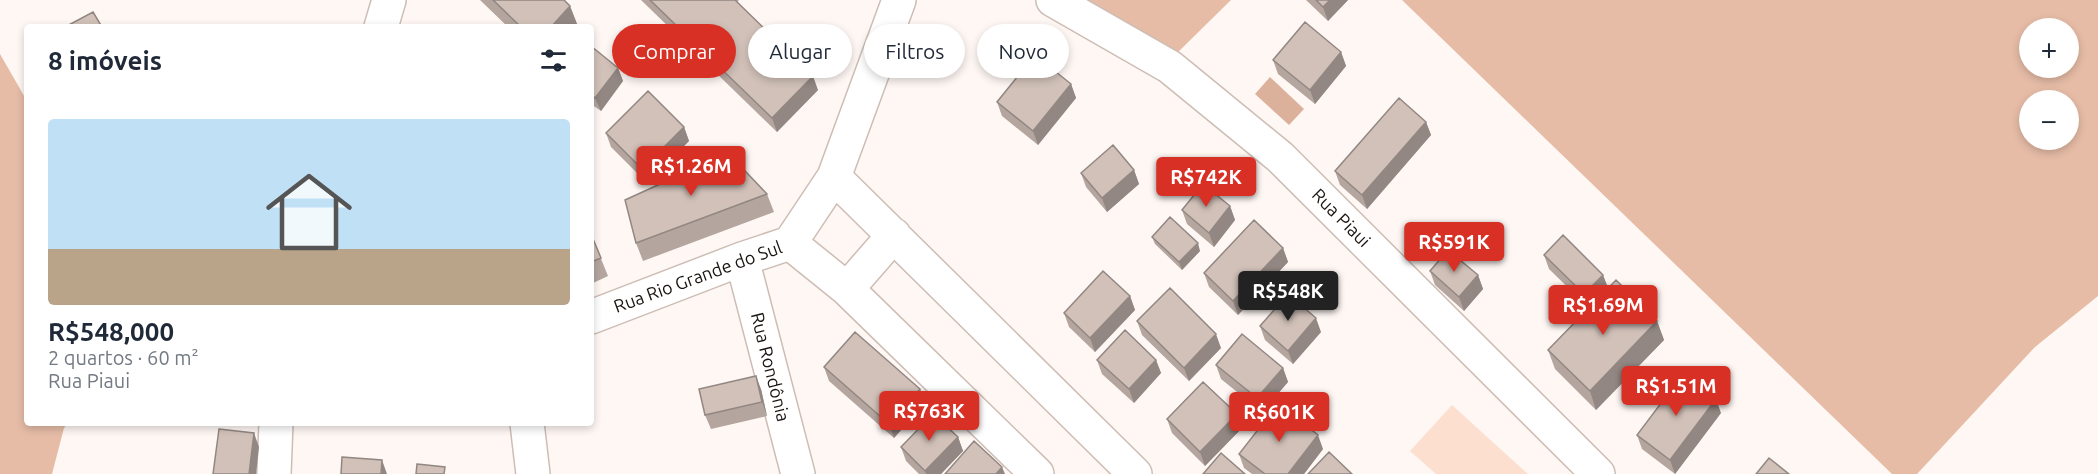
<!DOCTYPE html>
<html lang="pt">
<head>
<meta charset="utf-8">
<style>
	:root { --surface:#fff; --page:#f2f2f3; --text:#1f2937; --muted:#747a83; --accent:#d93025 }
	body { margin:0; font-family:Ubuntu,sans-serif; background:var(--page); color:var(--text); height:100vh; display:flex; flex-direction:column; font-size:22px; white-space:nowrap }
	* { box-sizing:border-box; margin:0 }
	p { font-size:20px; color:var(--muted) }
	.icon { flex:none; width:33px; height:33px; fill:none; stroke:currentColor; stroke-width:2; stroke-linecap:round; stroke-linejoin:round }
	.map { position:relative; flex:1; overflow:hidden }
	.details { position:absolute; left:24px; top:24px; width:570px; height:402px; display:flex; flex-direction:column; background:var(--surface); border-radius:6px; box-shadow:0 3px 9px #0003 }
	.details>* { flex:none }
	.banner { position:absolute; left:612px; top:24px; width:570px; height:54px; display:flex; gap:12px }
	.buttons { position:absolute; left:2019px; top:18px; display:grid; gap:12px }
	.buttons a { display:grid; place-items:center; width:60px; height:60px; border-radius:50%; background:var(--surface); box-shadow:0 3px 9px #0003; font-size:30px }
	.price { position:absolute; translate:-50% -51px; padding:0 14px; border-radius:6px; background:var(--accent); color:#fff; font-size:20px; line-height:39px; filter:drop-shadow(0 2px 3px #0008) }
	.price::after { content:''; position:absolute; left:50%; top:36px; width:18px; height:14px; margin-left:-9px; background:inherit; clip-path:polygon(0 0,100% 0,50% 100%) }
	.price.current { background:#222; color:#fff }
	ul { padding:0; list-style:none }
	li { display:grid; align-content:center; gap:12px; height:318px; padding:0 24px }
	li span { display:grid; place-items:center; height:186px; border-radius:6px; color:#555 }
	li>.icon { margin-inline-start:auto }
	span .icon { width:108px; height:108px; fill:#fffc; stroke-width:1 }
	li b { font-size:26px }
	h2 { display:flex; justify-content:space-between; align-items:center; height:72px; padding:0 24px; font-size:26px }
	.pill { padding:0 21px; border-radius:27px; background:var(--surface); box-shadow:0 3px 9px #0003; font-size:21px; line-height:54px }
	.pill.current { background:var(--accent); color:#fff }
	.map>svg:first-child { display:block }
</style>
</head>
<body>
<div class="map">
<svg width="2098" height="474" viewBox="0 0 2098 474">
	<rect width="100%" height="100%" fill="#fef7f4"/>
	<path fill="#fddfd0" d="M1452,405L1528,474H1436L1410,451Z"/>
	<path fill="#e6bca6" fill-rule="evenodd" d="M1066,0H1231L1173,57Z
		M1402,0H2098V296L2035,347L1917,474H1892ZM2068,28V68H2030V28ZM2068,100V140H2030V100Z
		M0,54L27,101V423H68L64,428L52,474H0Z"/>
	<path fill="#dcb19c" d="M1270,77L1304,109L1289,125L1255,94Z"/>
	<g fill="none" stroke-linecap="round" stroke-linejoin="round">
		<defs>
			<path id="minor" d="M1053,0L1170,67L1280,157L1598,474
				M381,27L389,0
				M834,177L1135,474
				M790,243L847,289L1037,474
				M742,259L798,474
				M847,289L894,235
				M591,317L742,259L790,243L834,177L899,0
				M527,423L533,474
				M274,474L276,423"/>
		</defs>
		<use href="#minor" stroke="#cdbdb4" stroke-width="36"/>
		<use href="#minor" stroke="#fff" stroke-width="33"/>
	</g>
	<path fill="#b4a69f" d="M480,0H564L570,6L577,24L574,27H508Z
		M641,0H739L737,2L818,90L777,132Z
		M1306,0H1348L1328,21Z
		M591,46L618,68L623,81L601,111L591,104Z
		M1341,52L1346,66L1315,104L1278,74L1273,60Z
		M1071,84L1076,98L1038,145L1002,116L997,102Z
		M1426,122L1431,135L1367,209L1340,185L1335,171Z
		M684,127L689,141L647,183L611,147L606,133Z
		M1134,170L1139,184L1107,212L1086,187L1081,173Z
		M767,194L774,212L643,261L636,243Z
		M1230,206L1235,220L1214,247L1187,224L1182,210Z
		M591,234L608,276L591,284Z
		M1152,237L1200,251L1182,270L1155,244Z
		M1283,248L1288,262L1238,315L1209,287L1204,273Z
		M1544,255L1603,275L1608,288L1589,308L1549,269Z
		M1430,271L1478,275L1483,289L1464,311L1435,285Z
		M1130,296L1135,310L1095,352L1069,327L1064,313Z
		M1137,321L1221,348L1189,381L1142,335Z
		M1657,321L1664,340L1596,410L1555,369L1548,350Z
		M1260,326L1321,332L1293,364L1265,340Z
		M1097,360H1156L1161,373L1134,403L1102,374Z
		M1216,365L1283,368L1288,382L1262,412L1221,379Z
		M824,367L920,389L925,403L894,438L829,381Z
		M761,389L767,416L711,429L705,415Z
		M1721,413L1675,474L1642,449L1637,435Z
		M1237,414L1242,428L1205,466L1172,433L1167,419Z
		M958,437L963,451L941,474H919L906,461L901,447Z
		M1323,449L1304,474H1252L1244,468L1239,454Z"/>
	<path fill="#928782" d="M1330,0H1348L1328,21L1323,7Z
		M570,6L577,24L574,27H551Z
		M1341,52L1346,66L1315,104L1310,90Z
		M618,68L623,81L601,111L595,98Z
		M813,76L818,90L777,132L772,118Z
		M1071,84L1076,98L1038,145L1033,131Z
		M1426,122L1431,135L1367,209L1362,195Z
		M684,127L689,141L647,183L642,169Z
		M1134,170L1139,184L1107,212L1102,198Z
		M1230,206L1235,220L1214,247L1209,233Z
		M1198,243L1200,251L1182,270L1179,262Z
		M1283,248L1288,262L1238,315L1233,301Z
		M1478,275L1483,289L1464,311L1459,297Z
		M1603,275L1608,288L1589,308L1584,294Z
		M1130,296L1135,310L1095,352L1090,338Z
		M1316,318L1321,332L1293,364L1288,351Z
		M1657,321L1664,340L1596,410L1590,391Z
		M1216,334L1221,348L1189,381L1184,368Z
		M1156,360L1161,373L1134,403L1129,389Z
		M1283,368L1288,382L1262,412L1257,398Z
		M756,376L761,389L767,416L762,402Z
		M920,389L925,403L894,438L889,424Z
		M1716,399L1721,413L1675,474L1670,460Z
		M1237,414L1242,428L1205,466L1200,452Z
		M254,433L259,447L256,474H249Z
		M1318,435L1323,449L1304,474H1288Z
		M958,437L963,451L941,474H926L925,471Z
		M382,460L387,474H381Z
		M1002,467L1005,474H996Z"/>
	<path fill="#d1c1b9" stroke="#928782" stroke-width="1.5" d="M493,0H564L570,6L551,27H521Z
		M650,0H735L813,76L772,118Z
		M1316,0H1330L1323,7Z
		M93,12L102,27H65Z
		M1305,22L1341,52L1310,90L1273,60Z
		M591,46L618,68L595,98L591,94Z
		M1035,55L1071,84L1033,131L997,102Z
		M648,91L684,127L642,169L606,133Z
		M1399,98L1426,122L1362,195L1335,171Z
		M1113,145L1134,170L1102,198L1081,173Z
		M728,153L767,194L636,243L625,200Z
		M1203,184L1230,206L1209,233L1182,210Z
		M1170,217L1198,243L1179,262L1152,237Z
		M1254,220L1283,248L1233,301L1204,273Z
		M591,234L601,258L591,262Z
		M1563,235L1603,275L1584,294L1544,255Z
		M1448,250L1478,275L1459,297L1430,271Z
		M1103,271L1130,296L1090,338L1064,313Z
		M1616,280L1657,321L1590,391L1548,350Z
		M1170,288L1216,334L1184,368L1137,321Z
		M1288,294L1316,318L1288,351L1260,326Z
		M1125,330L1156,360L1129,389L1097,360Z
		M855,332L920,389L889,424L824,367Z
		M1242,334L1283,368L1257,398L1216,365Z
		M1683,374L1716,399L1670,460L1637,435Z
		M756,376L762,402L705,415L699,389Z
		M1203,382L1237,414L1200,452L1167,419Z
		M1278,404L1318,435L1288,474H1265L1239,454Z
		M933,414L958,437L925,471L901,447Z
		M219,429L254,433L249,474H213Z
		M974,441L1002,467L996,474H945Z
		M1329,452L1352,474H1308Z
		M1221,453L1245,474H1203Z
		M342,457L382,460L381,474H341Z
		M1769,458L1789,474H1756Z
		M417,464L445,467L444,474H416Z"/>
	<g text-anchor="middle" stroke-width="6" stroke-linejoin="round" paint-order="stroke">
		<g font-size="18" fill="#1a1411" stroke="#fff">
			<text transform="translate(1341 218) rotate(45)" y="6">Rua Piaui</text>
			<text transform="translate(698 277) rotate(-20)" y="6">Rua Rio Grande do Sul</text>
			<text transform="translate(770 367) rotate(76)" y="6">Rua Rondônia</text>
		</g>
	</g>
</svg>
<div class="buttons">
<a>+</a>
<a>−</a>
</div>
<b class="price" style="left:691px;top:197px">R$1.26M</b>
<b class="price" style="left:1206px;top:208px">R$742K</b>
<b class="price" style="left:1454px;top:273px">R$591K</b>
<b class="price current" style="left:1288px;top:322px">R$548K</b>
<b class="price" style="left:1603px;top:336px">R$1.69M</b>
<b class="price" style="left:1676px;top:417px">R$1.51M</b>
<b class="price" style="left:929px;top:442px">R$763K</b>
<b class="price" style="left:1279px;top:443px">R$601K</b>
<div class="banner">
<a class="pill current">Comprar</a>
<a class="pill">Alugar</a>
<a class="pill">Filtros</a>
<a class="pill">Novo</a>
</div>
<section class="details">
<h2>8 imóveis<svg class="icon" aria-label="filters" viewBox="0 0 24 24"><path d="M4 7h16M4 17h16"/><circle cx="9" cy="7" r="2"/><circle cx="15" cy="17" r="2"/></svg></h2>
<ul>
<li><span style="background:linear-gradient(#bfe0f5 70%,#b9a48a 0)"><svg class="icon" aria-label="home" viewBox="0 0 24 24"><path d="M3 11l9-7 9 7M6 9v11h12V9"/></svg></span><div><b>R$548,000</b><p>2 quartos · 60 m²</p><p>Rua Piaui</p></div></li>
</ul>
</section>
</div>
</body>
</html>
